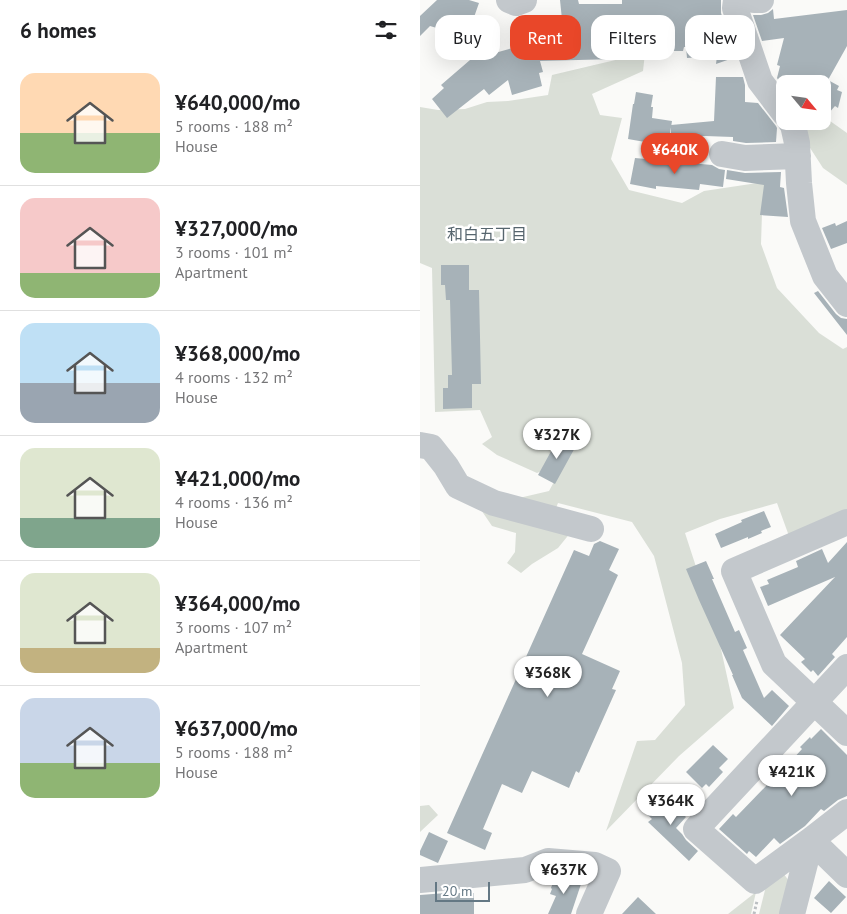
<!DOCTYPE html>
<html lang="en">
<head>
<meta charset="utf-8">
<style>
	:root { --surface:#fff; --page:#f6f6f6; --text:#202124; --muted:#757577; --line:#e0e0e0; --accent:#e94729 }
	body { margin:0; font-family:"PT Sans","Noto Sans JP",sans-serif; background:var(--page); color:var(--text); height:100vh; display:flex; flex-direction:column; font-size:19px; white-space:nowrap }
	* { box-sizing:border-box; margin:0 }
	p { font-size:16px; color:var(--muted) }
	.icon { flex:none; width:28px; height:28px; fill:none; stroke:currentColor; stroke-width:2; stroke-linecap:round; stroke-linejoin:round }
	.map { position:relative; flex:1; overflow:hidden }
	.details { display:flex; flex-direction:column; background:var(--surface); width:420px }
	.details>* { flex:none }
	.guide { position:absolute; left:15px; top:15px; width:336px; height:45px; display:flex; gap:10px }
	.needle { width:32px; rotate:119deg }
	.controls { position:absolute; left:356px; top:75px; display:grid; gap:10px }
	.controls a { display:grid; place-items:center; width:55px; height:55px; border-radius:10px; background:var(--surface); box-shadow:0 5px 20px #0002; font-size:25px }
	.scale { position:absolute; left:15px; bottom:12px; width:55px; box-sizing:border-box; padding-left:5px; border:2px solid #647884; border-top:0; font-size:14px; line-height:18px; white-space:nowrap; color:#647884; -webkit-text-stroke:4px #fff; paint-order:stroke }
	.price { position:absolute; translate:-50% -42px; padding:0 11px; border-radius:18px; background:#fff; color:#222; font-size:16px; line-height:32px; filter:drop-shadow(0 1px 2px #0008) }
	.price::after { content:''; position:absolute; left:50%; top:30px; width:15px; height:11px; margin-left:-8px; background:inherit; clip-path:polygon(0 0,100% 0,50% 100%) }
	.price.selected { background:var(--accent); color:#fff }
	ul { padding:0; list-style:none }
	li { display:flex; align-items:center; gap:15px; height:125px; padding:0 20px }
	li+li { border-top:1px solid var(--line) }
	li span { display:grid; place-items:center; flex:none; width:140px; height:100px; border-radius:15px; color:#555 }
	li>.icon { margin-inline-start:auto }
	span .icon { width:60px; height:60px; fill:#fffc; stroke-width:1 }
	li b { font-size:21px }
	h2 { display:flex; justify-content:space-between; align-items:center; height:60px; padding:0 20px; font-size:21px }
	.pill { padding:0 18px; border-radius:15px; background:var(--surface); box-shadow:0 5px 20px #0002; font-size:18px; line-height:45px }
	.pill.selected { background:var(--accent); color:#fff }
	main { display:flex; flex:1; min-height:0 }
	.map>svg:first-child { display:block }
</style>
</head>
<body>
<main>
<section class="details">
<h2>6 homes<svg class="icon" aria-label="filters" viewBox="0 0 24 24"><path d="M4 7h16M4 17h16"/><circle cx="9" cy="7" r="2"/><circle cx="15" cy="17" r="2"/></svg></h2>
<ul>
<li><span style="background:linear-gradient(#ffd9b3 60%,#8fb573 0)"><svg class="icon" aria-label="home" viewBox="0 0 24 24"><path d="M3 11l9-7 9 7M6 9v11h12V9"/></svg></span><div><b>¥640,000/mo</b><p>5 rooms · 188 m²</p><p>House</p></div></li>
<li><span style="background:linear-gradient(#f6c9c9 75%,#8fb573 0)"><svg class="icon" aria-label="home" viewBox="0 0 24 24"><path d="M3 11l9-7 9 7M6 9v11h12V9"/></svg></span><div><b>¥327,000/mo</b><p>3 rooms · 101 m²</p><p>Apartment</p></div></li>
<li><span style="background:linear-gradient(#bfe0f5 60%,#9aa5b1 0)"><svg class="icon" aria-label="home" viewBox="0 0 24 24"><path d="M3 11l9-7 9 7M6 9v11h12V9"/></svg></span><div><b>¥368,000/mo</b><p>4 rooms · 132 m²</p><p>House</p></div></li>
<li><span style="background:linear-gradient(#dfe7d0 70%,#7fa58c 0)"><svg class="icon" aria-label="home" viewBox="0 0 24 24"><path d="M3 11l9-7 9 7M6 9v11h12V9"/></svg></span><div><b>¥421,000/mo</b><p>4 rooms · 136 m²</p><p>House</p></div></li>
<li><span style="background:linear-gradient(#dfe7d0 75%,#c2b280 0)"><svg class="icon" aria-label="home" viewBox="0 0 24 24"><path d="M3 11l9-7 9 7M6 9v11h12V9"/></svg></span><div><b>¥364,000/mo</b><p>3 rooms · 107 m²</p><p>Apartment</p></div></li>
<li><span style="background:linear-gradient(#c9d6e8 65%,#8fb573 0)"><svg class="icon" aria-label="home" viewBox="0 0 24 24"><path d="M3 11l9-7 9 7M6 9v11h12V9"/></svg></span><div><b>¥637,000/mo</b><p>5 rooms · 188 m²</p><p>House</p></div></li>
</ul>
</section>
<div class="map">
<svg width="427" height="914" viewBox="0 0 427 914">
	<rect width="100%" height="100%" fill="#fafaf8"/>
	<path fill="#dadfd7" d="M225,53L223,71L172,94L180,115L202,118L191,159L209,190L262,203L284,191L351,181L342,213L341,244L357,288L399,333L423,349L427,347V511L369,536L357,503L300,519L265,533L297,631L314,708L259,756L186,831L217,741L235,740L265,705L262,663L234,556L212,522L138,503L134,513L151,532L138,548L112,564L101,573L87,563L95,552L96,533L72,526L51,495L99,498L129,491L160,434L148,426L142,463L117,473L77,455L62,444L72,437L60,410L15,412L12,268L0,263V107L18,110L45,109L67,102L88,101L128,95L132,75Z
		M403,116L427,133V185L403,168L383,137L379,121H402Z
		M9,805L18,815L0,832V806Z
		M361,870L374,888L368,914H339L348,878Z
		M336,892L331,914H308Z"/>
	<path fill="#a7b2b8" d="M17,0H49L59,3L47,37L10,26L0,36V16Z
		M140,0H158L159,4H202V0H301V13L316,57L296,64L297,56L267,58L266,47H264L263,51H196V59L120,61L123,72L119,73L122,86L92,95L88,80L69,95L64,89L27,118L12,99L24,88L21,85L50,60L100,46L99,41L143,29Z
		M353,9L354,19L427,10V46L408,80L419,86L417,90L422,92L418,108L415,106L408,114L403,126L402,84H361L357,78L360,66L357,65L364,38L342,41L333,15H341L348,13Z
		M296,77H323L325,85V102L338,103L356,126L357,128L356,142L326,143L313,141V137L285,136L275,137V135L251,134V125L294,121Z
		M216,92L233,95L231,107H233L232,118L252,121L249,140L225,142L208,139L213,104H214Z
		M215,158L292,165L299,169L305,170L303,187L280,184L279,190L236,186V189L210,184Z
		M307,170L325,173L361,172L360,187L364,188L368,217L340,215L344,185L306,179Z
		M427,221V243L411,249L402,228L415,223L416,226Z
		M21,265H49V290H59L61,384H52V408L23,409V388H28V375H32L30,300H26L25,285H21Z
		M398,291L416,314L421,318L427,319V335L394,293Z
		M140,435L157,444L135,484L118,475Z
		M344,511L351,527L341,531L342,533L328,539V537L301,548L295,534L322,522L321,520Z
		M180,541L199,549L189,570L198,575L162,654L200,671L192,689L196,690L159,773L156,771L149,788L112,771L102,793L82,784L63,829L72,833L65,850L27,833L154,550L169,556L174,544Z
		M427,542V637L412,654L415,657L398,676L393,670L391,672L381,662L385,659L360,635L415,577L348,606L340,587L349,584L347,580L378,567L376,561L402,549L408,563Z
		M286,561L294,579H292L315,632L319,630L327,648L323,650L344,698L352,690L369,706L352,726L322,698L312,675H313L279,600L266,569Z
		M401,729L427,755V796L418,800L404,811L401,809L385,826L360,844L354,838L336,857L329,851L327,854L299,829L313,814L316,817L347,785L348,786L382,749L380,747L390,737L391,739Z
		M293,745L308,759L299,768L303,772L289,787L286,784L282,788L266,772Z
		M243,795L266,817L256,828L262,834L266,840L278,851L269,861L228,822L232,819L226,813Z
		M9,832L28,841L18,863L0,855V851Z
		M135,877L153,878L162,881L151,914H128L136,896L130,894L132,889L131,888Z
		M409,881L426,897L411,913L394,898Z
		M26,893H54V914H0V895Z
		M218,897L236,914H202Z"/>
	<g fill="none" stroke-linecap="round" stroke-linejoin="round">
		<path stroke="#bbbfc2" stroke-width="3" stroke-dasharray="2.5 2.5" stroke-linecap="butt" d="M334,914L337,901"/>
		<path stroke="#c3c8cc" stroke-width="26" d="M89,0L96,3L104,0
			M316,0L315,8L340,81L365,114
			M334,0H341
			M370,121L373,125L377,143L379,183L383,221L405,276L427,304
			M302,154L325,158L378,156
			M0,445L11,447L26,466L38,486L74,503L171,529
			M427,522L314,571L354,664L427,733
			M427,667L276,829L335,881L391,840L427,812
			M391,840L427,875
			M0,880L105,870L128,861L175,865L188,871L169,914
			M372,914L391,840"/>
	</g>
	<g text-anchor="middle" stroke-width="5" stroke-linejoin="round" paint-order="stroke">
		<g font-size="16" fill="#56656e" stroke="#fff">
			<text x="67" y="240">和白五丁目</text>
		</g>
	</g>
</svg>
<div class="controls">
<a><svg class="needle" viewBox="-14 -14 28 28"><path d="M0-13l5 13h-10z" fill="#e53935"/><path d="M0 13l5-13h-10z" fill="#757577"/></svg></a>
</div>
<div class="scale">20 m</div>
<b class="price selected" style="left:255px;top:175px">¥640K</b>
<b class="price" style="left:137px;top:460px">¥327K</b>
<b class="price" style="left:128px;top:698px">¥368K</b>
<b class="price" style="left:372px;top:797px">¥421K</b>
<b class="price" style="left:251px;top:826px">¥364K</b>
<b class="price" style="left:144px;top:895px">¥637K</b>
<div class="guide">
<a class="pill">Buy</a>
<a class="pill selected">Rent</a>
<a class="pill">Filters</a>
<a class="pill">New</a>
</div>
</div>
</main>
</body>
</html>
